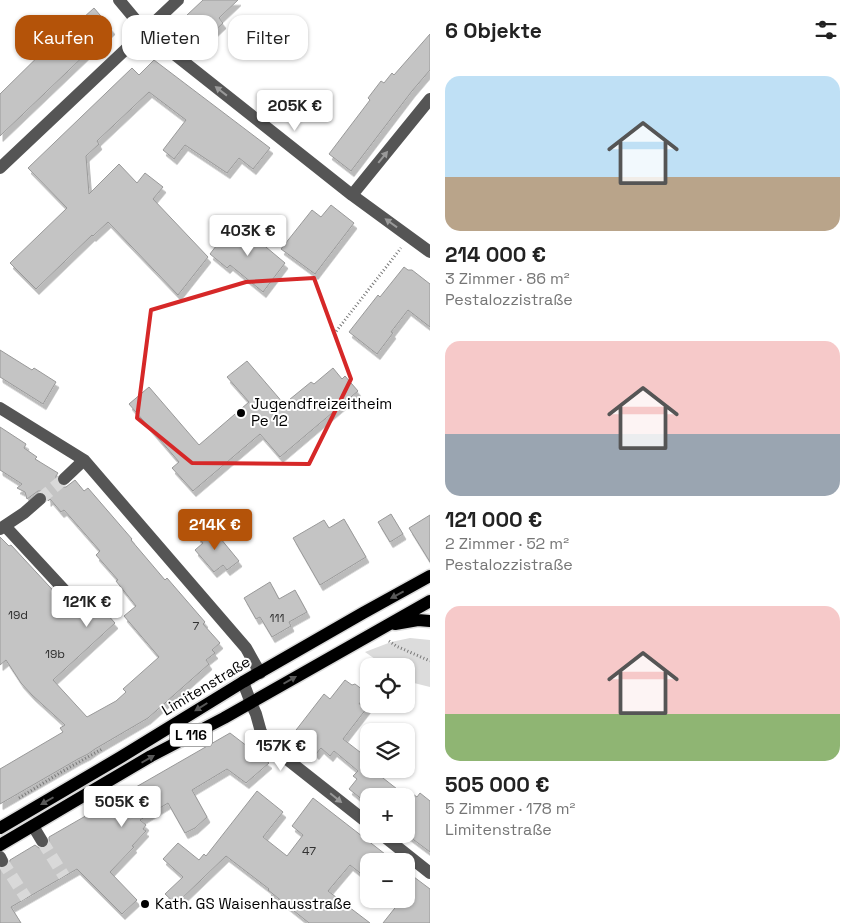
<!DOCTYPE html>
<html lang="de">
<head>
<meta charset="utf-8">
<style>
	:root { --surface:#fff; --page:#f6f6f6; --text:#222; --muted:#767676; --accent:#b45309 }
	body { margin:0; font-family:"Space Grotesk",sans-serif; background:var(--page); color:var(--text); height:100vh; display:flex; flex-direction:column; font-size:19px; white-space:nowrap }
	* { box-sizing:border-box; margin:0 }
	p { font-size:16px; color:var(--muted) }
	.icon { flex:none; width:28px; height:28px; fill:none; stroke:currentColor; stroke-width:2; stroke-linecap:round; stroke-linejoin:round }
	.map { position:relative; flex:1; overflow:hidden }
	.drawer { display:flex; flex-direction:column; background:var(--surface); width:425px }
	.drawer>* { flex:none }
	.top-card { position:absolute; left:15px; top:15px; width:340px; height:45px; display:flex; gap:10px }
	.tools { position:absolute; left:360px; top:658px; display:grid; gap:10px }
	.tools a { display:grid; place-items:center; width:55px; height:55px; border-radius:10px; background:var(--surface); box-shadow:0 1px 4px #0004; font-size:25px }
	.price { position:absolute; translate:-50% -42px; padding:0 11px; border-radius:5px; background:#fff; color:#222; font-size:16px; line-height:32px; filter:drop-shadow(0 1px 2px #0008) }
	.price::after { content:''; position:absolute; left:50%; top:30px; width:15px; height:11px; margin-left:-8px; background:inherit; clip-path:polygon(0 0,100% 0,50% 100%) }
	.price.active { background:var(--accent); color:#fff }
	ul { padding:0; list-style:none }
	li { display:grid; align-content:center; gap:10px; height:265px; padding:0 15px }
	li span { display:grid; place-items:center; height:155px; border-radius:15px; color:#555 }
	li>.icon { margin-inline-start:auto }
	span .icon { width:90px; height:90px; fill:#fffc; stroke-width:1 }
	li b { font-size:21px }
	h2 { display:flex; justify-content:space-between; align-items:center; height:60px; padding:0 15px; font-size:21px }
	.tag { padding:0 18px; border-radius:15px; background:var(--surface); box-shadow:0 1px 4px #0004; font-size:18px; line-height:45px }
	.tag.active { background:var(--accent); color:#fff }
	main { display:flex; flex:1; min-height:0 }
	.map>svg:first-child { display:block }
</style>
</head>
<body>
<main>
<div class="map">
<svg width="430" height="923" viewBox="0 0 430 923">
	<defs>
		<filter id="shadow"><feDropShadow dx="3" dy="5.5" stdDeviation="0" flood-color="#0004"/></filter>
	</defs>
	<rect width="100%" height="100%" fill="#fff"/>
	<path fill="#dcdcdc" d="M410,638L430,640V687L406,681V666H385L365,652L391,642Z"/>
	<path fill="#c4c4c4" stroke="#999" filter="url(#shadow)" d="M203,0H238L219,18L223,23L208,37L206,34L191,49L169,32Z
		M94,8L112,29L0,136V94L58,37L59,38L70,27L71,29Z
		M430,34V70L412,91L351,171L329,154L370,100L368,98L381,81L384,83L392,73L394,75Z
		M154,60L270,148L253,169L239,158L227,173L185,145L174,159L163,150L186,120L149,92L97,141L99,144L86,156L89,194L119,164L137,183L145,173L163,187L153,199L208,257L178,295L108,222L93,236L92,235L36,289L10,263L67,208L28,168L132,68L139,75Z
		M331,205L354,223L315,274L281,249L312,210L321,217Z
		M235,221L285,263L263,292L230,265L227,268L210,254Z
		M404,267L408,270H412L430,284V327L408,310L391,332L393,333L377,354L349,332L378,295L380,297Z
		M0,350L32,370L34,368L56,382L43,404L0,377Z
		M247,361L284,404L311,382L314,384L333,368L342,379L345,376L358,391L280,457L260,434L193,491L172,468L179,462L129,404L149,387L199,445L249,402L227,377Z
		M0,427L26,444L24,448L37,457L35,459L58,473L56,476V480L58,485L62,487H66L75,480L84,491L88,488L132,539L131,540L165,580L167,578L205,622L203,624L220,643L212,650L215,653L206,660L209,664L148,718L95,749L88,754L78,759L0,804V769L63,732L60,728L65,725L32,695L21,683L6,660L0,665V537L9,546L11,545L74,613L78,615H82L86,613L88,609L96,602L115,623L53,680L87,717L116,701L126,692L123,689L159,657L124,616L136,606L116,581L118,580L96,555L100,551L64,510L61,512L50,499L48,501V497L46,493L42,491H38L27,499L25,492L17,488L22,484L0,470Z
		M391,514L403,534L390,542L378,522Z
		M430,515V562L409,528Z
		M344,519L366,557L320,585L293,538L324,520L329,528Z
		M209,527L215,534L216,533L239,561L227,570L223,565L214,572L195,550L203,543L197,536Z
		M270,582L279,599L295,590L307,612L289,622L291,626L272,637L260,617L256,619L244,598Z
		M345,680L352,685L355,684L367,693L359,704H370L343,739L369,759V769H376L374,771L406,796V789L417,797L420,793L430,801V852L406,834V796H369V805L349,789L357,779L353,776L358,771L334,751L330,756L321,748L316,754L293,734L324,694L330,699Z
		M230,733L269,763L246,783L227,769L192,790L207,817L195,828L185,833L168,803L140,820L146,825L143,829L146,831L132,846L134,847L110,872L137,900L122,914L77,869L11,907L21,923H0V869L6,868L9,865L10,860L35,845L39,848H46L49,844V837Z
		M257,791L283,812L263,837L287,856L303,835L292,826L313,798L394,861H369V880L350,865L328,891L370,923H309L268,890L269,889L226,856L176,904L165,894L183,877L163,859L178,843L199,860L204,854L206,856Z
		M406,871L430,889V923H383L402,899H406Z"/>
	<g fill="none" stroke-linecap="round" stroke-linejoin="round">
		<path stroke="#d9d9d9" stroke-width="12" stroke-dasharray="12 6" stroke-linecap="butt" d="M40,499L64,479
			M42,841L64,876
			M2,861L26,898"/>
		<defs>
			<path id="major" d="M395,624L418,620L430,621
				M0,828L121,757L243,682L363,613L430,576
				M0,845L151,756L224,718L430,601"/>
		</defs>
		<use href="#major" stroke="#dbdbdb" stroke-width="15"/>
		<path stroke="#777" stroke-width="3" stroke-dasharray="1 2.5" stroke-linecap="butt" d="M334,334L401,248
			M389,641L396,646L430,661
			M19,798L63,771L102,749"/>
		<path stroke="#555" stroke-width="12" d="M119,0L145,31L352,195L430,252
			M0,168L178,0
			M352,195L430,99
			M0,408L84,460L246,648L260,673
			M64,479L84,460
			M5,526L80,607
			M0,529L24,513L40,499
			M243,682L251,703L256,714L261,732L274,749L369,824
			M33,826L42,841
			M381,834L430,873
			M0,857L2,861"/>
		<use href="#major" stroke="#000" stroke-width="12"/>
	</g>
	<defs><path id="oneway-solid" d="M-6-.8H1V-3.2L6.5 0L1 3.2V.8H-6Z" transform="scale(1.25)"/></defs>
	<g fill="#999">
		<use href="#oneway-solid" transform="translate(221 91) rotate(-142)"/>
		<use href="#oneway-solid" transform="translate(383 157) rotate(-51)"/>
		<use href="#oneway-solid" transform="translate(391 223) rotate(-144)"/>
		<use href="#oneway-solid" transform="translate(336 798) rotate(39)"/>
	</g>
	<g fill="#595959">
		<use href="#oneway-solid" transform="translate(397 595) rotate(152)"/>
		<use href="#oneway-solid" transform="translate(290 680) rotate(-30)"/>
		<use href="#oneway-solid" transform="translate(201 707) rotate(148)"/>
		<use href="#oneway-solid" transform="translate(148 759) rotate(-30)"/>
		<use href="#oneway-solid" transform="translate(47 801) rotate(150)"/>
	</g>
	<path fill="none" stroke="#d62828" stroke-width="4" stroke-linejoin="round" d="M314,278L351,379L309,464L192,463L137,418L151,310L246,282Z"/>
	<g fill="#000" stroke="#fff" stroke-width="2">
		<circle cx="241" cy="413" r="5"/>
		<circle cx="145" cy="904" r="5"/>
	</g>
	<g text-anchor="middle" stroke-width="4" stroke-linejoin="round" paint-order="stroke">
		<g font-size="12" fill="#313131">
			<text x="18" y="619">19d</text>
			<text x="277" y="622">111</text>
			<text x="196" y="630">7</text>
			<text x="55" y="658">19b</text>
			<text x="309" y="855">47</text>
		</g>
		<rect fill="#fff" stroke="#4c4c4c" stroke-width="1" x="170" y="723.5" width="42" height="23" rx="4"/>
		<g font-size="14" font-weight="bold" fill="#000">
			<text x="191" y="740">L 116</text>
		</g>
		<g font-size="15" fill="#000" stroke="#fff" text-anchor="start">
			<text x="251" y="409">Jugendfreizeitheim<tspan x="251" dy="17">Pe 12</tspan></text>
			<text x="155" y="909">Kath. GS Waisenhausstraße</text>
		</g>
		<g font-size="15" fill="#000" stroke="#fff">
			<text transform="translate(206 686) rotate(-31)" y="5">Limitenstraße</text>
		</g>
	</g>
</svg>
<div class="tools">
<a><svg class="icon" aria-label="locate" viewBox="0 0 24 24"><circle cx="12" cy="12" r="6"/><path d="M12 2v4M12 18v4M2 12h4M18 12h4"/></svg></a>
<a><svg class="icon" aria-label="layers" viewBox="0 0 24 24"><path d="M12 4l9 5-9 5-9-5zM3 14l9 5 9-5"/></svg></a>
<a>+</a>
<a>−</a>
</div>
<b class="price" style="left:295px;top:132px">205K €</b>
<b class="price" style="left:248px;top:257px">403K €</b>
<b class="price active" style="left:215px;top:551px">214K €</b>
<b class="price" style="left:87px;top:628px">121K €</b>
<b class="price" style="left:281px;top:772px">157K €</b>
<b class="price" style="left:122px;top:828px">505K €</b>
<div class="top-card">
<a class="tag active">Kaufen</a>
<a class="tag">Mieten</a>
<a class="tag">Filter</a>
</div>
</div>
<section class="drawer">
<h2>6 Objekte<svg class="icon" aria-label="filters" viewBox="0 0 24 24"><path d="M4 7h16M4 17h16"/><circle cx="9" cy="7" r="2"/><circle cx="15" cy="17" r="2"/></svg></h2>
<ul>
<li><span style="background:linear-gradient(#bfe0f5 65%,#b9a48a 0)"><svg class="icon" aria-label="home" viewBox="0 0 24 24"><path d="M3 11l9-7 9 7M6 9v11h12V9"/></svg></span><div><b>214 000 €</b><p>3 Zimmer · 86 m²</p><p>Pestalozzistraße</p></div></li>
<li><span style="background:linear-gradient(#f6c9c9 60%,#9aa5b1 0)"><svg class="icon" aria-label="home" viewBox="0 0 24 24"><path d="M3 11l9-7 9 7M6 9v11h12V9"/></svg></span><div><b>121 000 €</b><p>2 Zimmer · 52 m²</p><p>Pestalozzistraße</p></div></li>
<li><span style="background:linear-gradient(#f6c9c9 70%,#8fb573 0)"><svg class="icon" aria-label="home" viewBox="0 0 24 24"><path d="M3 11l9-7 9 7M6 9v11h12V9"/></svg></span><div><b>505 000 €</b><p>5 Zimmer · 178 m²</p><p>Limitenstraße</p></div></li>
</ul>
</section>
</main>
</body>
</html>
